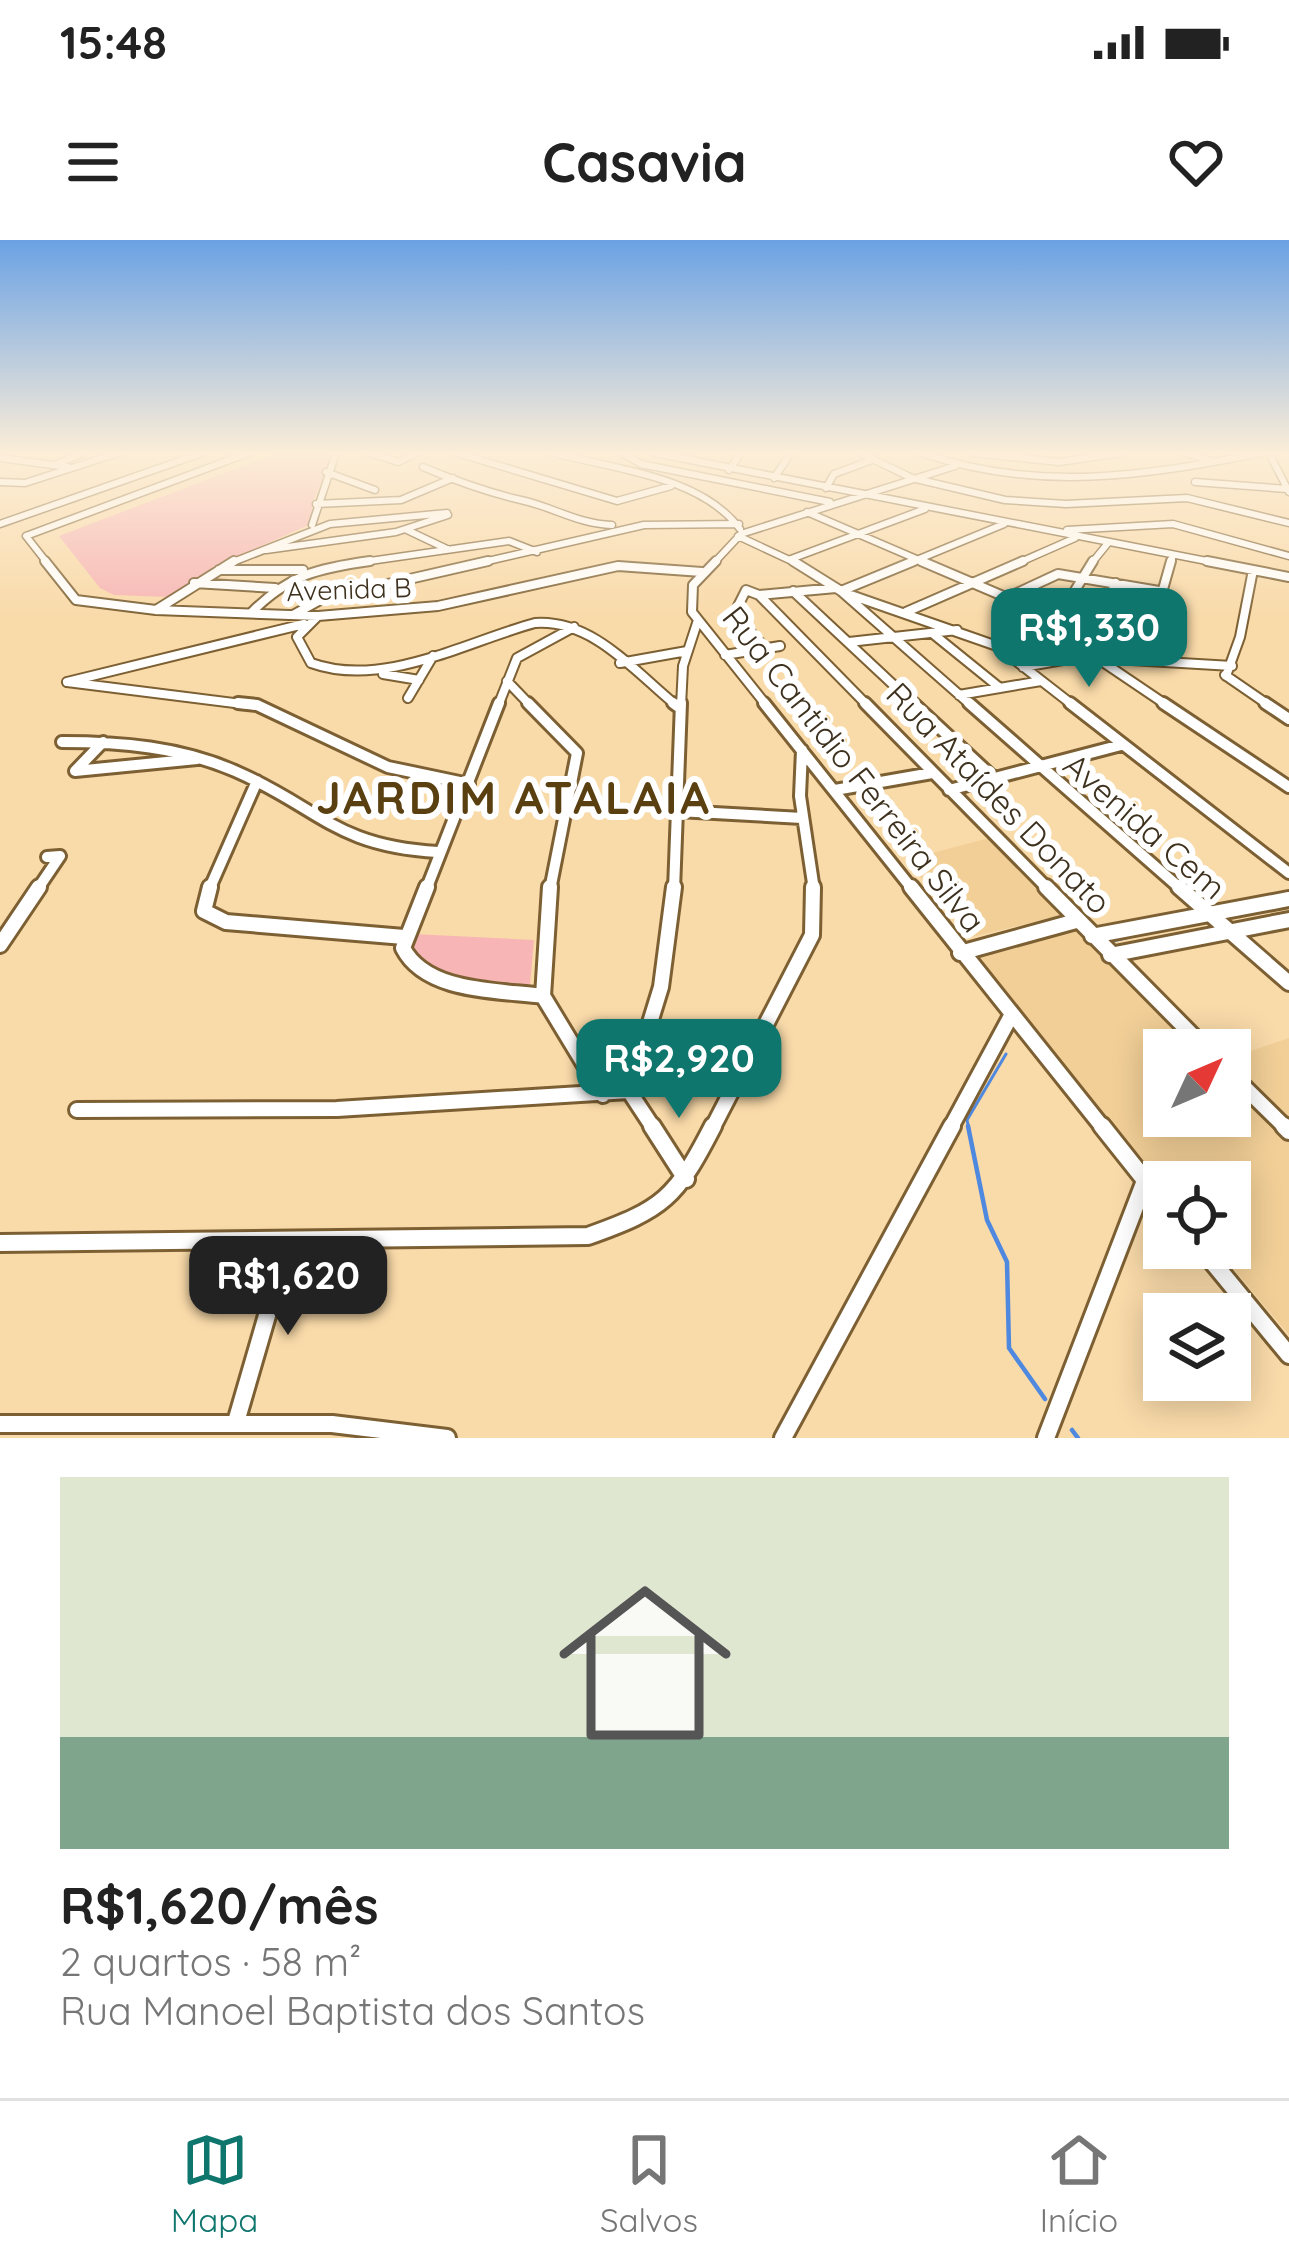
<!DOCTYPE html>
<html lang="pt">
<head>
<meta charset="utf-8">
<style>
	:root { --surface:#fff; --page:#f2f2f2; --text:#222; --muted:#767676; --line:#e0e0e0; --accent:#0f766e }
	body { margin:0; font-family:Quicksand,sans-serif; background:var(--page); color:var(--text); height:100vh; display:flex; flex-direction:column; font-size:45px; white-space:nowrap }
	* { box-sizing:border-box; margin:0 }
	p { font-size:39px; color:var(--muted) }
	.icon { flex:none; width:66px; height:66px; fill:none; stroke:currentColor; stroke-width:2; stroke-linecap:round; stroke-linejoin:round }
	.map { position:relative; height:1198px; overflow:hidden }
	.panel { display:flex; flex-direction:column; background:var(--surface); flex:1 }
	.panel>* { flex:none }
	.needle { width:78px; rotate:46deg }
	.tools { position:absolute; left:1143px; top:789px; display:grid; gap:24px }
	.tools a { display:grid; place-items:center; width:108px; height:108px; border-radius:0px; background:var(--surface); box-shadow:0 6px 30px #0003; font-size:60px }
	.price { position:absolute; translate:-50% -102px; padding:0 27px; border-radius:24px; background:var(--accent); color:#fff; font-size:39px; line-height:78px; filter:drop-shadow(0 3px 6px #0008) }
	.price::after { content:''; position:absolute; left:50%; top:72px; width:36px; height:27px; margin-left:-18px; background:inherit; clip-path:polygon(0 0,100% 0,50% 100%) }
	.price.on { background:#222; color:#fff }
	ul { padding:0; list-style:none }
	li { display:grid; align-content:center; gap:24px; height:636px; padding:0 60px }
	li span { display:grid; place-items:center; height:372px; border-radius:0px; color:#555 }
	li>.icon { margin-inline-start:auto }
	span .icon { width:216px; height:216px; fill:#fffc; stroke-width:1 }
	li b { font-size:51px }
	.status { display:flex; justify-content:space-between; align-items:center; height:84px; padding:0 60px; background:var(--surface); direction:ltr }
	.status svg { height:33px; fill:currentColor }
	header { display:flex; justify-content:space-between; align-items:center; height:156px; padding:0 60px; background:var(--surface); font-size:54px; font-weight:800 }
	.tabs { display:flex; justify-content:space-around; align-items:center; height:168px; border-top:3px solid var(--line); background:var(--surface); font-size:33px; color:var(--muted) }
	.tabs a { display:grid; justify-items:center; gap:6px }
	.tabs .on { color:var(--accent) }
	.map>svg:first-child { display:block }
</style>
</head>
<body>
<div class="status"><b>15:48</b><svg viewBox="0 0 49 12"><path d="M0 12V9h3v3zM5 12V6h3v6zM10 12V3h3v9zM15 12V0h3v12zM26 1h20v11H26zM47 4h2v5h-2z"/></svg></div>
<header><svg class="icon" aria-label="menu" viewBox="0 0 24 24"><path d="M4 6h16M4 12h16M4 18h16"/></svg>Casavia<svg class="icon" aria-label="heart" viewBox="0 0 24 24"><path d="M12 20l-8-8c-3-5 5-10 8-4 3-6 11-1 8 4z"/></svg></header>
<div class="map">
<svg width="1289" height="1198" viewBox="0 0 1289 1198">
	<rect width="100%" height="100%" fill="#f9daa9"/>
	<path fill="#f2cf97" d="M989,598L1062,675L972,697L906,620Z
		M1083,684L1221,810H1164V876H1230V818L1289,798V1095L1216,1008H1230V942L1164,945L971,715Z"/>
	<path fill="#f7b5b5" d="M277,213H333L312,264L313,283L250,311L168,357L114,355L100,348L59,296Z
		M412,694L534,700L530,745L448,736L428,731L415,719Z"/>
	<g fill="none" stroke-linecap="round" stroke-linejoin="round">
		<path stroke="#4f88df" stroke-width="3" d="M1226,678L1289,666
			M1185,685L1211,681
			M1113,701L1146,693
			M969,889L967,880L1006,814"/>
		<path stroke="#4f88df" stroke-width="4.5" d="M968,886L987,980L1007,1022L1009,1108L1045,1159
			M1072,1190L1078,1198"/>
		<defs>
			<path id="minor-far4" d="M370,213L398,222L417,213
				M457,213L617,261L671,246
				M554,213C614,229 701,236 740,289
				M622,213L641,224L830,262
				M655,213L1222,324
				M860,213L912,238L1005,260L1066,264L1187,258L1289,283
				M922,213C1037,253 1144,236 1261,213
				M972,213L1059,222L1121,213
				M1186,213L1211,221
				M1269,213L1289,252
				M0,218L68,227
				M57,224L83,213
				M423,227C456,241 486,252 521,260C553,267 578,284 612,285
				M729,230L741,213
				M326,232L375,250
				M774,238L791,213
				M0,242L25,243L118,213
				M1195,242L1287,249
				M826,248L834,234L872,220
				M316,264L401,260L453,238
				M807,272L928,324
				M0,284L202,213
				M312,285L336,213
				M643,285L739,284
				M407,290L447,309
				M1067,290L1173,284L1289,316
				M26,296L48,324
				M26,296L248,213
				M738,296L798,324
				M266,310L396,292L448,275
				M791,319L925,269
				M228,324L330,284L447,273
				M349,324L509,301L537,312
				M475,324L644,285
				M713,324L741,294L955,226
				M907,324L1004,284
				M1016,324L1075,298
				M1091,324L1108,303
				M1170,324L1173,315"/>
			<path id="minor-far3" d="M45,321L76,360L156,370L318,376L438,366L618,326L702,332
				M716,321L693,345L692,372L767,466
				M793,321L841,351L972,466
				M921,321L1057,379
				M1207,321L1289,337
				M219,330H303
				M194,343L275,348
				M793,351L916,466
				M841,351L914,321
				M845,353L997,406L1074,466
				M759,355L836,348
				M1002,360L1058,334L1159,351
				M156,370L234,321
				M906,372L1023,321
				M251,373C288,335 319,328 370,321
				M293,375L322,359L488,321
				M316,378L297,397L311,423C383,449 465,402 535,383C593,379 635,432 677,466
				M932,393L1000,448
				M1046,398L1080,417L1116,343
				M849,402L957,390
				M997,406L1046,398L1093,321
				M765,408L734,374L746,350L759,355L868,466
				M725,415L780,406
				M1097,418L1168,466
				M1143,420L1171,321
				M620,423L687,411
				M1023,427L1080,417L1232,426
				M383,434L419,440
				M1225,435L1270,466
				M1226,436L1240,397L1253,330
				M507,441L531,466
				M67,442L258,466
				M67,442L304,384
				M959,455L1041,441
				M408,458L433,416
				M498,466L517,418L574,387
				M681,466L683,426L698,380"/>
			<path id="minor-far2" d="M238,463L257,465L388,527L469,544
				M528,463L577,513L550,650
				M673,463L680,468
				M764,463L913,650
				M865,463L1049,650
				M913,463L996,540
				M969,463L1182,650
				M1070,463L1289,633
				M1163,463L1289,547
				M1265,463L1289,479
				M62,502C121,502 180,507 235,531C320,568 334,606 438,612
				M802,510L800,556L814,650
				M75,531L197,519
				M75,531L103,502
				M835,550L932,533
				M949,550L1121,505
				M678,571L802,578
				M37,650L60,616L47,617
				M209,650L257,541
				M426,650L499,463
				M674,650L681,463"/>
			<path id="minor-far1" d="M210,647L204,671L226,682L404,697
				M427,647L403,708C426,753 499,750 543,756
				M550,647L543,756L603,855
				M911,647L1104,889
				M1046,647L1207,810
				M1179,647L1289,743
				M1092,696L1289,659
				M0,705L39,647
				M960,713L1076,681
				M1110,715L1289,680
				M1230,833L1287,889
				M629,851L654,889
				M77,870L337,869L629,851L661,747L674,647
				M712,889L812,695L813,647
				M950,889L1012,774"/>
			<path id="minor" d="M652,886L686,939
				M1102,886L1164,964
				M1284,886L1289,891
				M0,1003L588,996C664,969 676,958 713,886
				M1201,1008L1289,1115
				M236,1182L289,1000
				M0,1184H332L447,1198
				M783,1198L952,886
				M1046,1198L1145,941"/>
		</defs>
		<use href="#minor-far4" stroke="#7c6033" stroke-width="9"/>
		<use href="#minor-far3" stroke="#7c6033" stroke-width="12"/>
		<use href="#minor-far2" stroke="#7c6033" stroke-width="16"/>
		<use href="#minor-far1" stroke="#7c6033" stroke-width="20"/>
		<use href="#minor" stroke="#7c6033" stroke-width="22"/>
		<use href="#minor-far4" stroke="#fff" stroke-width="6"/>
		<use href="#minor-far3" stroke="#fff" stroke-width="8"/>
		<use href="#minor-far2" stroke="#fff" stroke-width="10"/>
		<use href="#minor-far1" stroke="#fff" stroke-width="14"/>
		<use href="#minor" stroke="#fff" stroke-width="16"/>
	</g>
	<linearGradient id="sky" x2="0" y2="1"><stop stop-color="#6ba2e4"/><stop offset="0.56" stop-color="#fceed8"/><stop offset="1" stop-color="#fceed8" stop-opacity="0"/></linearGradient>
	<rect width="1289" height="381" fill="url(#sky)"/>
	<g text-anchor="middle" stroke-width="12" stroke-linejoin="round" paint-order="stroke">
		<g font-size="27" fill="#3e311e" stroke="#fff">
			<text transform="translate(349 350) rotate(-2)" y="9">Avenida B</text>
		</g>
		<g font-size="33" fill="#3e311e" stroke="#fff">
			<text transform="translate(854 529) rotate(52)" y="12">Rua Cantidio Ferreira Silva</text>
			<text transform="translate(999 558) rotate(46)" y="12">Rua Ataídes Donato</text>
			<text transform="translate(1145 586) rotate(41)" y="12">Avenida Cem</text>
		</g>
		<g font-size="45" font-weight="bold" letter-spacing="3" fill="#5a4011" stroke="#fff">
			<text x="514" y="574">JARDIM ATALAIA</text>
		</g>
	</g>
</svg>
<div class="tools">
<a><svg class="needle" viewBox="-14 -14 28 28"><path d="M0-13l5 13h-10z" fill="#e53935"/><path d="M0 13l5-13h-10z" fill="#767676"/></svg></a>
<a><svg class="icon" aria-label="locate" viewBox="0 0 24 24"><circle cx="12" cy="12" r="6"/><path d="M12 2v4M12 18v4M2 12h4M18 12h4"/></svg></a>
<a><svg class="icon" aria-label="layers" viewBox="0 0 24 24"><path d="M12 4l9 5-9 5-9-5zM3 14l9 5 9-5"/></svg></a>
</div>
<b class="price" style="left:1089px;top:450px">R$1,330</b>
<b class="price" style="left:679px;top:881px">R$2,920</b>
<b class="price on" style="left:288px;top:1098px">R$1,620</b>
</div>
<section class="panel">
<ul>
<li><span style="background:linear-gradient(#dfe7d0 70%,#7fa58c 0)"><svg class="icon" aria-label="home" viewBox="0 0 24 24"><path d="M3 11l9-7 9 7M6 9v11h12V9"/></svg></span><div><b>R$1,620/mês</b><p>2 quartos · 58 m²</p><p>Rua Manoel Baptista dos Santos</p></div></li>
</ul>
</section>
<nav class="tabs">
<a class="on"><svg class="icon" aria-label="map" viewBox="0 0 24 24"><path d="M3 6l6-2 6 2 6-2v14l-6 2-6-2-6 2zM9 4v14M15 6v14"/></svg>Mapa</a>
<a><svg class="icon" aria-label="saved" viewBox="0 0 24 24"><path d="M7 4h10v16l-5-4-5 4z"/></svg>Salvos</a>
<a><svg class="icon" aria-label="home" viewBox="0 0 24 24"><path d="M3 11l9-7 9 7M6 9v11h12V9"/></svg>Início</a>
</nav>
</body>
</html>
